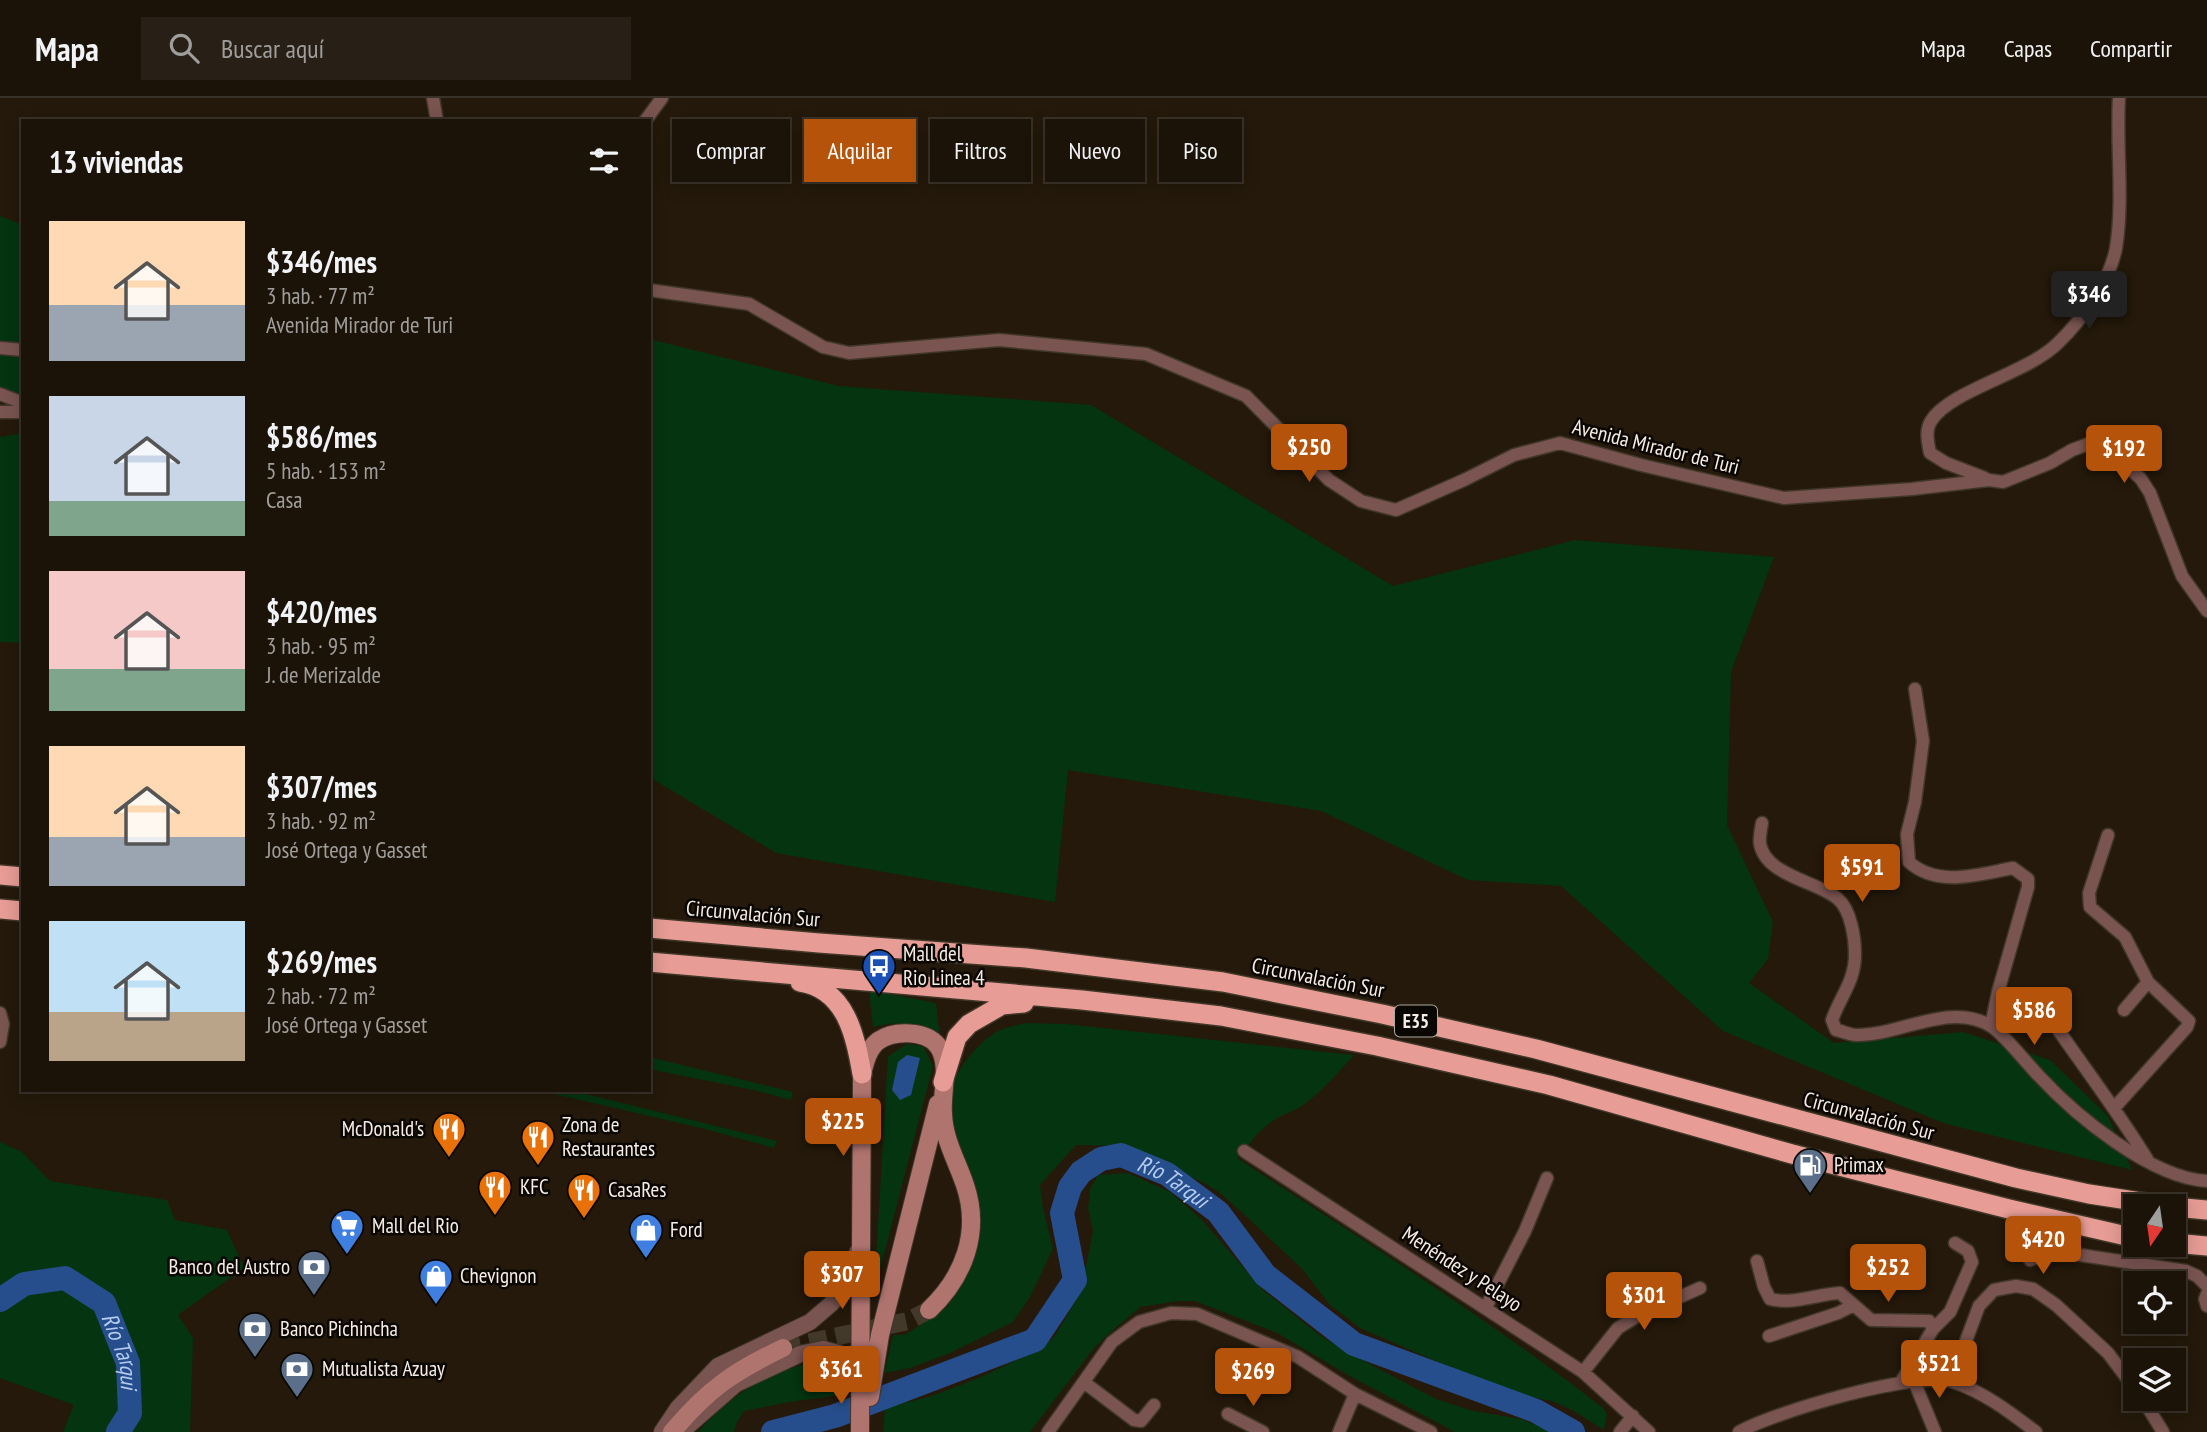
<!DOCTYPE html>
<html lang="es">
<head>
<meta charset="utf-8">
<style>
	:root { --surface:#1b1308; --page:#282016; --text:#f1f3f6; --muted:#a09e9c; --line:#393229; --accent:#b45309 }
	body { margin:0; font-family:"PT Sans Narrow",sans-serif; background:var(--page); color:var(--text); height:100vh; display:flex; flex-direction:column; font-size:26px; white-space:nowrap }
	* { box-sizing:border-box; margin:0 }
	p { font-size:23px; color:var(--muted) }
	.icon { flex:none; width:38px; height:38px; fill:none; stroke:currentColor; stroke-width:2; stroke-linecap:round; stroke-linejoin:round }
	.map { position:relative; flex:1; overflow:hidden }
	.panel { position:absolute; left:21px; top:21px; width:630px; height:973px; display:flex; flex-direction:column; background:var(--surface); border-radius:0px; box-shadow:0 4px 18px #0003,0 0 0 2px var(--line) }
	.panel>* { flex:none }
	.hud { position:absolute; left:672px; top:21px; width:665px; height:63px; display:flex; gap:14px }
	.needle { width:46px; rotate:193deg }
	.buttons { position:absolute; left:2123px; top:1096px; display:grid; gap:14px }
	.buttons a { display:grid; place-items:center; width:63px; height:63px; border-radius:0px; background:var(--surface); box-shadow:0 4px 18px #0003,0 0 0 2px var(--line); font-size:35px }
	.price { position:absolute; translate:-50% -60px; padding:0 16px; border-radius:7px; background:var(--accent); color:#fff; font-size:23px; line-height:46px; filter:drop-shadow(0 2px 4px #0008) }
	.price::after { content:''; position:absolute; left:50%; top:42px; width:21px; height:16px; margin-left:-10px; background:inherit; clip-path:polygon(0 0,100% 0,50% 100%) }
	.price.current { background:#222; color:#fff }
	ul { padding:0; list-style:none }
	li { display:flex; align-items:center; gap:21px; height:175px; padding:0 28px }
	li span { display:grid; place-items:center; flex:none; width:196px; height:140px; border-radius:0px; color:#555 }
	li>.icon { margin-inline-start:auto }
	span .icon { width:84px; height:84px; fill:#fffc; stroke-width:1 }
	li b { font-size:30px }
	h2 { display:flex; justify-content:space-between; align-items:center; height:84px; padding:0 28px; font-size:30px }
	.pill { padding:0 24px; border-radius:0px; background:var(--surface); box-shadow:0 4px 18px #0003,0 0 0 2px var(--line); font-size:24px; line-height:63px }
	.pill.current { background:var(--accent); color:#fff }
	header { display:flex; align-items:center; gap:42px; box-sizing:border-box; height:98px; padding:0 35px; background:var(--surface); border-bottom:2px solid var(--line) }
	header strong { font-size:33px }
	nav { display:flex; gap:38px; margin-inline-start:auto; font-size:24px }
	.search { width:490px; height:63px; background:var(--page); display:flex; align-items:center; gap:18px; box-sizing:border-box; padding:0 24px; border-radius:0px; color:var(--muted); font-size:26px }
	.map>svg:first-child { display:block }
</style>
</head>
<body>
<header>
<strong>Mapa</strong>
<div class="search"><svg class="icon" aria-label="search" viewBox="0 0 24 24"><circle cx="10" cy="10" r="6"/><path d="M15 15l6 6"/></svg>Buscar aquí</div>
<nav><a>Mapa</a><a>Capas</a><a>Compartir</a></nav>
</header>
<div class="map">
<svg width="2207" height="1334" viewBox="0 0 2207 1334">
	<rect width="100%" height="100%" fill="#24190a"/>
	<path fill="#053411" d="M0,118L23,127V299H0Z
		M649,241L839,288L1091,307L1393,488L1575,442L1774,459L1731,574L1727,727L1773,824L1768,861L1749,885L1834,945L1963,934L2050,962L2108,1018L2132,1072L1943,1025L1723,933L1561,788L1468,782L1321,713L1068,672L1055,804L776,755L649,679Z
		M23,335V545L0,544V339Z
		M869,892L936,905L940,940C914,927 902,921 873,929Z
		M1027,925L1066,926L1354,957C1337,976 1320,996 1299,1010C1289,1015 1278,1018 1270,1025C1256,1035 1248,1049 1237,1060C1360,1141 1487,1219 1604,1311L1607,1316L1604,1332L1572,1312L1552,1303L1511,1296L1360,1230L1330,1207L1303,1172L1246,1118L1220,1095L1204,1085L1123,1048L1076,1047L1040,1087L1043,1110L1053,1151L1030,1199L1013,1224L950,1255L910,1270L884,1275L893,1237H905L947,1209L968,1173L975,1152C966,1111 942,1032 951,993C956,971 977,946 996,934C1005,929 1018,927 1027,925Z
		M907,946L923,948L933,968L874,1195L888,958Z
		M649,959L793,994L791,1002L758,993L649,971Z
		M537,992H566L594,998L777,1043L774,1050L705,1031Z
		M0,1044L22,1054L50,1083L167,1102L175,1122L227,1132L244,1170L178,1217L193,1240L190,1334H63L74,1307L0,1280Z
		M1128,1075L1170,1094L1201,1121L1263,1192L1318,1236L1347,1254L1436,1301L1473,1313L1521,1321L1554,1334H1455L1348,1277L1277,1235L1195,1203H1178L1140,1209L1112,1233L1094,1250L1030,1334H883L885,1312L896,1307L932,1298L981,1279L1042,1250L1055,1238L1081,1194L1093,1133L1088,1110L1090,1091L1098,1077Z
		M818,1262L836,1265L850,1296L789,1304L744,1313L736,1326L734,1334H698C734,1293 767,1276 818,1262Z"/>
	<path fill="#274e8c" d="M907,957L920,960L911,997L900,1002L892,992L898,964Z"/>
	<g fill="none" stroke-linecap="round" stroke-linejoin="round">
		<g stroke="#274e8c" stroke-width="24">
			<path id="s1" d="M0,1202L24,1186L65,1180L104,1205L128,1265L130,1315L118,1334"/>
			<path id="s2" d="M773,1334L835,1318L1035,1242L1075,1182L1062,1115L1070,1089L1081,1074L1101,1061L1121,1057L1167,1076L1218,1114L1265,1177L1354,1246L1536,1313L1573,1334"/>
		</g>
		<path stroke="#43392b" stroke-width="18" stroke-dasharray="18 9" stroke-linecap="butt" d="M783,1250L908,1223L929,1212"/>
		<defs>
			<path id="minor" d="M433,0L437,23
				M645,23L662,0
				M649,192L749,206L823,249L849,255L999,242L1146,256L1246,298L1329,382L1361,403L1396,412L1464,382L1514,357L1560,345L1641,367L1784,400L1912,391L1989,382L2003,384L2050,365L2072,352L2091,345L2116,358L2141,381L2150,395L2182,478L2207,513
				M0,250L23,252
				M0,296L23,305
				M0,314H23
				M1985,380L1946,365L1930,355C1928,345 1925,332 1931,323C1950,292 2027,276 2058,245C2082,222 2110,183 2116,150C2124,101 2116,49 2119,0
				M1915,591L1923,643L1915,704L1907,736L1909,764C1938,790 1979,776 2013,770L2028,781V789L1998,894L1991,928
				M1762,725C1761,731 1759,740 1760,746C1766,778 1817,783 1838,801C1851,812 1855,840 1855,857C1855,883 1840,899 1832,922L1836,932C1842,933 1850,937 1856,937C1900,938 1949,903 1991,928C2003,935 2028,967 2039,978C2076,1018 2151,1080 2207,1083
				M2108,737L2089,795L2090,809L2125,839L2148,884L2189,923L2187,929L2115,1009
				M2124,912L2148,884
				M0,915L3,926L0,944
				M2059,933C2089,976 2120,1017 2147,1061
				M1244,1053L1583,1274L1649,1334
				M2030,1162L2054,1153L2186,1173L2197,1178L2207,1188
				M1757,1163L1764,1189L1770,1201C1793,1207 1817,1196 1840,1195L1871,1222L1929,1223L1933,1231L1901,1284
				M2207,1196L2205,1201L2207,1208
				M1486,1209L1525,1133L1547,1080
				M1933,1231L1950,1214L1972,1164L1968,1153L1955,1145
				M1769,1238L1838,1215L1854,1207
				M1583,1274L1618,1230L1639,1217L1700,1190
				M1914,1283L1935,1334
				M1951,1283L1979,1208L1994,1192L2016,1188L2033,1191L2056,1207L2108,1255L2135,1291
				M1085,1285L1134,1322L1141,1323L1154,1307
				M2142,1300L2163,1334
				M1228,1316L1263,1334
				M1048,1334L1112,1244L1139,1224L1171,1215L1197,1216L1298,1259L1355,1296L1431,1334
				M1339,1334L1355,1296
				M1620,1334L1633,1318
				M1739,1334C1774,1314 1917,1272 1953,1284C1984,1294 2011,1315 2036,1334"/>
			<path id="tertiary" d="M662,1334L678,1310L718,1268L810,1224L831,1206L847,1187L858,1153
				M681,1334L736,1286L800,1256L823,1251L838,1255L861,1277"/>
			<path id="secondary" d="M870,1299L880,1237L938,1006
				M672,1334C708,1291 733,1274 783,1250
				M860,1334L862,976C865,964 868,951 878,943C894,932 926,932 938,948C951,966 941,996 943,1016C944,1042 957,1063 965,1087C981,1134 964,1179 929,1212"/>
			<path id="trunk" d="M0,777L23,779
				M0,811L23,813
				M649,830L819,845L1026,860L1223,884L1382,916L1536,951L2016,1080L2089,1096L2167,1108
				M649,864L1082,902L1221,918L1377,948L1549,987L1792,1056L2009,1111L2135,1140
				M800,884C846,891 855,937 862,976
				M943,984L957,939L969,926L1002,907L1024,905
				M2174,1109L2207,1112
				M2174,1145L2207,1148"/>
		</defs>
		<use href="#minor" stroke="#413729" stroke-width="15"/>
		<use href="#tertiary" stroke="#413729" stroke-width="18"/>
		<use href="#secondary" stroke="#413729" stroke-width="20"/>
		<use href="#trunk" stroke="#413729" stroke-width="22"/>
		<use href="#minor" stroke="#795451" stroke-width="12"/>
		<use href="#tertiary" stroke="#795451" stroke-width="16"/>
		<use href="#secondary" stroke="#b0746f" stroke-width="18"/>
		<use href="#trunk" stroke="#e79c95" stroke-width="19"/>
	</g>
	<defs>
		<symbol id="bus-pin" viewBox="-11 -11 22 30"><path d="M0 17L-7.5 6A9.5 9.5 0 1 1 7.5 6Z" fill="#1a4fb4" stroke="#0a0602"/><path d="M-5-6H5V4H4V6H2V4H-2V6H-4V4H-5ZM-3.5-4V0h7V-4ZM-3.5 1.2v1.5H-2V1.2ZM2 1.2v1.5H3.5V1.2Z" fill="#fff"/></symbol>
		<symbol id="restaurant-pin" viewBox="-11 -11 22 30"><path d="M0 17L-7.5 6A9.5 9.5 0 1 1 7.5 6Z" fill="#e8710a" stroke="#0a0602"/><path d="M-5-6h1v4h1v-4h1v4h1v-4h1v5L-1.5 .5V6h-2V.5L-5-1ZM5-6V6H3V1.5H1.5Q1.5-4 5-6Z" fill="#fff"/></symbol>
		<symbol id="fuel-pin" viewBox="-11 -11 22 30"><path d="M0 17L-7.5 6A9.5 9.5 0 1 1 7.5 6Z" fill="#5c6f8a" stroke="#0a0602"/><path d="M-5.5-6h7V0h2V4h1.3V-2.5L3-4.5l.8-.8L6-3V5H2.5V1h-1V6h-7ZM-4.2-4.7v3.2H.2V-4.7Z" fill="#fff"/></symbol>
		<symbol id="supermarket-pin" viewBox="-11 -11 22 30"><path d="M0 17L-7.5 6A9.5 9.5 0 1 1 7.5 6Z" fill="#3f7fe0" stroke="#0a0602"/><path d="M-6-5.5h2.5l.6 2H6L4.5 2H-2.5L-4.4-4H-6ZM-1.5 3.2a1.3 1.3 0 1 0 .1 0ZM3 3.2a1.3 1.3 0 1 0 .1 0Z" fill="#fff"/></symbol>
		<symbol id="shop-pin" viewBox="-11 -11 22 30"><path d="M0 17L-7.5 6A9.5 9.5 0 1 1 7.5 6Z" fill="#3f7fe0" stroke="#0a0602"/><path d="M-5-2.5h2.3a2.7 3.5 0 0 1 5.4 0H5L5.5 6h-11ZM-1.5-2.5h3a1.5 2.3 0 0 0-3 0Z" fill="#fff"/></symbol>
		<symbol id="bank-pin" viewBox="-11 -11 22 30"><path d="M0 17L-7.5 6A9.5 9.5 0 1 1 7.5 6Z" fill="#5c6f8a" stroke="#0a0602"/><path d="M-6-4H6V4H-6ZM0-2.3a2.3 2.3 0 1 0 0 4.6a2.3 2.3 0 1 0 0-4.6Z" fill="#fff"/></symbol>
	</defs>
	<g fill-rule="evenodd">
		<use href="#bus-pin" x="860" y="849" width="38" height="52"/>
		<use href="#restaurant-pin" x="430" y="1012" width="38" height="52"/>
		<use href="#restaurant-pin" x="519" y="1020" width="38" height="52"/>
		<use href="#fuel-pin" x="1791" y="1048" width="38" height="52"/>
		<use href="#restaurant-pin" x="476" y="1070" width="38" height="52"/>
		<use href="#restaurant-pin" x="565" y="1073" width="38" height="52"/>
		<use href="#supermarket-pin" x="328" y="1109" width="38" height="52"/>
		<use href="#shop-pin" x="627" y="1113" width="38" height="52"/>
		<use href="#bank-pin" x="295" y="1150" width="38" height="52"/>
		<use href="#shop-pin" x="417" y="1159" width="38" height="52"/>
		<use href="#bank-pin" x="236" y="1212" width="38" height="52"/>
		<use href="#bank-pin" x="278" y="1252" width="38" height="52"/>
	</g>
	<g text-anchor="middle" stroke-width="5" stroke-linejoin="round" paint-order="stroke">
		<rect fill="#0a0602" stroke="#aea8a0" stroke-width="2" x="1395" y="907.5" width="42" height="31" rx="5"/>
		<g font-size="19" font-weight="bold" fill="#f5ede4">
			<text x="1416" y="930">E35</text>
		</g>
		<g font-size="21" fill="#f5ede4" stroke="#0a0602">
			<text transform="translate(1656 349) rotate(14)" y="7">Avenida Mirador de Turi</text>
			<text transform="translate(753 816) rotate(5)" y="7">Circunvalación Sur</text>
			<text transform="translate(1318 880) rotate(11)" y="7">Circunvalación Sur</text>
			<text transform="translate(1869 1018) rotate(15)" y="7">Circunvalación Sur</text>
			<text transform="translate(1462 1171) rotate(33)" y="7">Menéndez y Pelayo</text>
		</g>
		<g font-size="21" fill="#f5ede4" stroke="#0a0602" text-anchor="start">
			<text x="903" y="863">Mall del<tspan x="903" dy="24">Rio Linea 4</tspan></text>
			<text x="562" y="1034">Zona de<tspan x="562" dy="24">Restaurantes</tspan></text>
			<text x="424" y="1038" text-anchor="end">McDonald's</text>
			<text x="1834" y="1074">Primax</text>
			<text x="520" y="1096">KFC</text>
			<text x="608" y="1099">CasaRes</text>
			<text x="372" y="1135">Mall del Rio</text>
			<text x="670" y="1139">Ford</text>
			<text x="290" y="1176" text-anchor="end">Banco del Austro</text>
			<text x="460" y="1185">Chevignon</text>
			<text x="280" y="1238">Banco Pichincha</text>
			<text x="322" y="1278">Mutualista Azuay</text>
		</g>
		<g font-size="23" font-style="italic" fill="#b5ccf0" stroke="#0a0602">
			<text dy="8" stroke="none"><textPath href="#s2" startOffset="567">Río Tarqui</textPath></text>
			<text dy="8" stroke="none"><textPath href="#s1" startOffset="168">Río Tarqui</textPath></text>
		</g>
	</g>
</svg>
<div class="buttons">
<a><svg class="needle" viewBox="-14 -14 28 28"><path d="M0-13l5 13h-10z" fill="#e53935"/><path d="M0 13l5-13h-10z" fill="#a09e9c"/></svg></a>
<a><svg class="icon" aria-label="locate" viewBox="0 0 24 24"><circle cx="12" cy="12" r="6"/><path d="M12 2v4M12 18v4M2 12h4M18 12h4"/></svg></a>
<a><svg class="icon" aria-label="layers" viewBox="0 0 24 24"><path d="M12 4l9 5-9 5-9-5zM3 14l9 5 9-5"/></svg></a>
</div>
<b class="price current" style="left:2089px;top:233px">$346</b>
<b class="price" style="left:1309px;top:386px">$250</b>
<b class="price" style="left:2124px;top:387px">$192</b>
<b class="price" style="left:1862px;top:806px">$591</b>
<b class="price" style="left:2034px;top:949px">$586</b>
<b class="price" style="left:843px;top:1060px">$225</b>
<b class="price" style="left:2043px;top:1178px">$420</b>
<b class="price" style="left:1888px;top:1206px">$252</b>
<b class="price" style="left:842px;top:1213px">$307</b>
<b class="price" style="left:1644px;top:1234px">$301</b>
<b class="price" style="left:1939px;top:1302px">$521</b>
<b class="price" style="left:841px;top:1308px">$361</b>
<b class="price" style="left:1253px;top:1310px">$269</b>
<div class="hud">
<a class="pill">Comprar</a>
<a class="pill current">Alquilar</a>
<a class="pill">Filtros</a>
<a class="pill">Nuevo</a>
<a class="pill">Piso</a>
</div>
<section class="panel">
<h2>13 viviendas<svg class="icon" aria-label="filters" viewBox="0 0 24 24"><path d="M4 7h16M4 17h16"/><circle cx="9" cy="7" r="2"/><circle cx="15" cy="17" r="2"/></svg></h2>
<ul>
<li><span style="background:linear-gradient(#ffd9b3 60%,#9aa5b1 0)"><svg class="icon" aria-label="home" viewBox="0 0 24 24"><path d="M3 11l9-7 9 7M6 9v11h12V9"/></svg></span><div><b>$346/mes</b><p>3 hab. · 77 m²</p><p>Avenida Mirador de Turi</p></div></li>
<li><span style="background:linear-gradient(#c9d6e8 75%,#7fa58c 0)"><svg class="icon" aria-label="home" viewBox="0 0 24 24"><path d="M3 11l9-7 9 7M6 9v11h12V9"/></svg></span><div><b>$586/mes</b><p>5 hab. · 153 m²</p><p>Casa</p></div></li>
<li><span style="background:linear-gradient(#f6c9c9 70%,#7fa58c 0)"><svg class="icon" aria-label="home" viewBox="0 0 24 24"><path d="M3 11l9-7 9 7M6 9v11h12V9"/></svg></span><div><b>$420/mes</b><p>3 hab. · 95 m²</p><p>J. de Merizalde</p></div></li>
<li><span style="background:linear-gradient(#ffd9b3 65%,#9aa5b1 0)"><svg class="icon" aria-label="home" viewBox="0 0 24 24"><path d="M3 11l9-7 9 7M6 9v11h12V9"/></svg></span><div><b>$307/mes</b><p>3 hab. · 92 m²</p><p>José Ortega y Gasset</p></div></li>
<li><span style="background:linear-gradient(#bfe0f5 65%,#b9a48a 0)"><svg class="icon" aria-label="home" viewBox="0 0 24 24"><path d="M3 11l9-7 9 7M6 9v11h12V9"/></svg></span><div><b>$269/mes</b><p>2 hab. · 72 m²</p><p>José Ortega y Gasset</p></div></li>
</ul>
</section>
</div>
</body>
</html>
